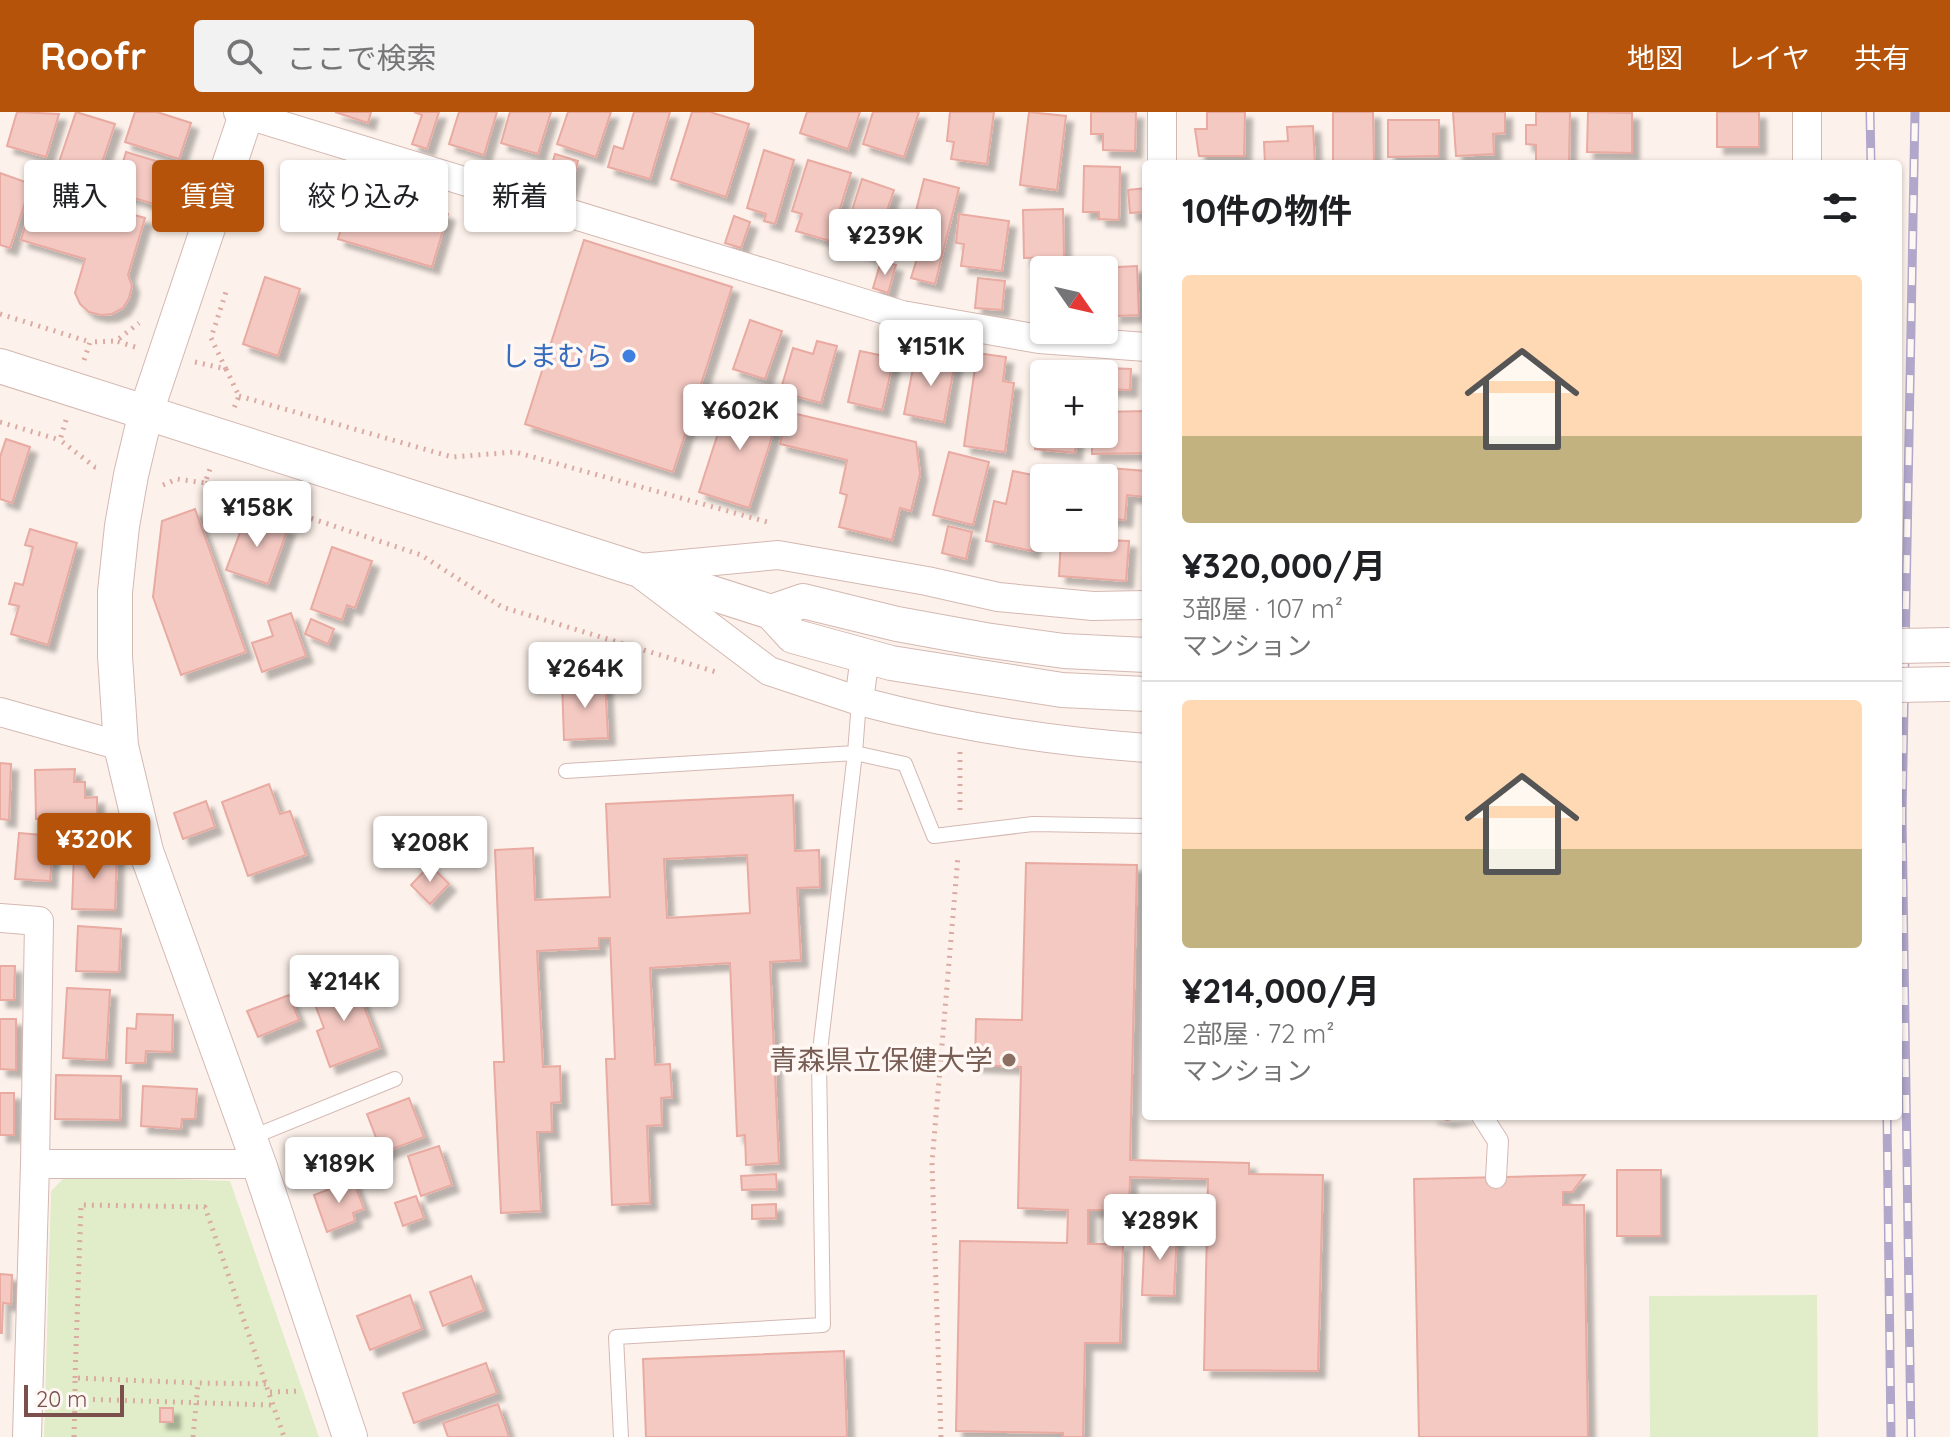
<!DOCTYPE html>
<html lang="ja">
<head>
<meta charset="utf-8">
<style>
	:root { --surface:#fff; --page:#f2f2f2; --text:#202124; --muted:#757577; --line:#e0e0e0; --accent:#b45309 }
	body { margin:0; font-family:Quicksand,"Noto Sans JP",sans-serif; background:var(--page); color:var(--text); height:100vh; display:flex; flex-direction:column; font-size:30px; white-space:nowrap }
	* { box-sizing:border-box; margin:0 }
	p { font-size:26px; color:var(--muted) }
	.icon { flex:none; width:44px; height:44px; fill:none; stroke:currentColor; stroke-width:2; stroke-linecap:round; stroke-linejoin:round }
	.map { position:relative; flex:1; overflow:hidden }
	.drawer { position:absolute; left:1142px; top:48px; width:760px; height:960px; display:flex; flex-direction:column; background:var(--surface); border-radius:8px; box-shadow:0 2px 6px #0004 }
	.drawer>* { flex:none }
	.guide { position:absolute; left:24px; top:48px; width:760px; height:72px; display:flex; gap:16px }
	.needle { width:52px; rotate:124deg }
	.controls { position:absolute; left:1030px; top:144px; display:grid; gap:16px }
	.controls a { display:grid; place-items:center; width:88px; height:88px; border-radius:8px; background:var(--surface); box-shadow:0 2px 6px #0004; font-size:40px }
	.scale { position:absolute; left:24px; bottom:20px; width:100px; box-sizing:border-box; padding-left:8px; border:4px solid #7b504c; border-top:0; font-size:22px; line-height:28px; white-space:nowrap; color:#7b504c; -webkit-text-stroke:6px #fff7f3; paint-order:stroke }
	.price { position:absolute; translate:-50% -68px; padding:0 18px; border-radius:8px; background:#fff; color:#222; font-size:26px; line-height:52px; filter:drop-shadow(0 2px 4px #0008) }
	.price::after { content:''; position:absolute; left:50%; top:48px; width:24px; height:18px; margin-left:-12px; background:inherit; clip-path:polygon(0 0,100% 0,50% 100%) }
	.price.current { background:var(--accent); color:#fff }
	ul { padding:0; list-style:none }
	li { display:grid; align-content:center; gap:16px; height:424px; padding:0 40px }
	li+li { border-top:2px solid var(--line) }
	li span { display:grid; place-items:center; height:248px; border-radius:8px; color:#555 }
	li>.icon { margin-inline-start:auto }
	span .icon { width:144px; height:144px; fill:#fffc; stroke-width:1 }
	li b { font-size:34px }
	h2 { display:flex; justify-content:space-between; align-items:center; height:96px; padding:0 40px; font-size:34px }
	.tag { padding:0 28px; border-radius:8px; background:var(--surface); box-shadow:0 2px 6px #0004; font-size:28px; line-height:72px }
	.tag.current { background:var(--accent); color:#fff }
	header { display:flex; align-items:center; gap:48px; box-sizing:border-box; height:112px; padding:0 40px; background:var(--accent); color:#fff }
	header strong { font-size:38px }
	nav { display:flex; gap:44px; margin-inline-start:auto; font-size:28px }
	.search { width:560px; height:72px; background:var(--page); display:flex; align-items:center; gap:20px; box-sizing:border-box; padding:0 28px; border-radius:8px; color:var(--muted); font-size:30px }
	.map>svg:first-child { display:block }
</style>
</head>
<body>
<header>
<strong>Roofr</strong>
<div class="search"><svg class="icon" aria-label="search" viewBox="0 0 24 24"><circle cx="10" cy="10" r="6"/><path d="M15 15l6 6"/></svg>ここで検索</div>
<nav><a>地図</a><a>レイヤ</a><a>共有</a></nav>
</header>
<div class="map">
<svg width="1950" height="1325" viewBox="0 0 1950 1325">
	<defs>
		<filter id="shadow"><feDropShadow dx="7" dy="7" stdDeviation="2" flood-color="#0004"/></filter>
	</defs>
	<rect width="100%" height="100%" fill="#fdf2eb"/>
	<path fill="#e0edc8" d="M67,1063L230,1069L319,1325H44L51,1079Z
		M1817,1183L1818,1325H1650L1649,1184Z"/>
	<path fill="#f4c9c2" stroke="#e8aaa1" stroke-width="2" fill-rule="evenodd" filter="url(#shadow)" d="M17,0L59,2L46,45L7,34Z
		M76,0L115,12L92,80L64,71L70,53L59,50Z
		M135,0H157L191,11L179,47L125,30Z
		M335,0H371L368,11Z
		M414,0H439L427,37L412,32L422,3Z
		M459,0H497L484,43L449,32Z
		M510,0H551L538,42L501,31Z
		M568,0H611L596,45L557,32Z
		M634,0H670L650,67L608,55L614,34L623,37Z
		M692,0H710L749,12L726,85L671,67Z
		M807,0H860L848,37L800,21Z
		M873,0H919L904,45L863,32Z
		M950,0H994L987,52L951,47L954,30L947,29Z
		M1029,0L1066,4L1057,78L1020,73Z
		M1091,0H1136L1135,39L1103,38V22H1091Z
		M1207,0H1245L1244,44H1199L1195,17H1207Z
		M1333,0H1373L1374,50L1333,51Z
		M1453,0H1505V21L1493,22L1494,42L1456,44Z
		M1536,0H1570L1569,50H1536V33L1526,32V13H1536Z
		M1588,0L1632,1V41L1587,40Z
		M1717,0H1759V35H1717Z
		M1388,8H1439V44L1388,45Z
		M1313,14L1315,52H1265L1264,30L1288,29L1287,15Z
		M764,38L794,48L775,112L764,109L766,102L747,96Z
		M126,40L166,52L154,92L114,80Z
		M555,42L578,49L569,80L546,73Z
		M808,48L851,61L830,129L796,119L802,102L792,99Z
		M1084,54L1120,55L1119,108L1099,107V100H1083Z
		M0,61L31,72L10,136L0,133Z
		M862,67L894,78L872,143L841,133Z
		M924,67L959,76L935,172L911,166L919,140L892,133L901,99L915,103Z
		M354,73L448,102L432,155L338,127Z
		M36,75L145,106L128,163L132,174L129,186L123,196L112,202L101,203L89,200L80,192L75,181L85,147L21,128Z
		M1146,76V100L1130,101L1128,78Z
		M1063,97L1064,145L1024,146L1023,98Z
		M959,102L1009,109L1002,159L961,154L964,132L956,131Z
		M734,104L750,110L741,136L725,131Z
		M584,128L732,175L673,360L525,312Z
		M881,149L896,153L888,181L873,176Z
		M1137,154L1139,203L1114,204V191L1104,192V158H1098V156Z
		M265,165L300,177L278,244L243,232Z
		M978,166L1005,169L1002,198L975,196Z
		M1040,167H1044V205H1040Z
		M750,208L782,219L765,267L733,257Z
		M817,229L837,234L821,291L780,280L793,236L813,242Z
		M940,236L957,239L944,310L904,302L914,251L936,256Z
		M860,239L894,246L882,298L848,290Z
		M977,241L1006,245L1003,269L1014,271L1005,340L964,334Z
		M1107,256L1131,257L1130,278L1106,277Z
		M730,284L780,300L749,396L699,380Z
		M1041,285L1044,286V322H1077L1075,341L1035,337Z
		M1145,299L1146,341L1092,342V322H1104V300Z
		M788,300L916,330L920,362L911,399L900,396L892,428L839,415L847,383L840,381L847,348L780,332Z
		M6,327L30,335L12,391L0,387V345Z
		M949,340L989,350L973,413L933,403Z
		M1071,353L1146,359V385L1127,383L1125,408L1104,406V366H1070Z
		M1013,359L1047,366H1044V381L1032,439L986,429L994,389L1006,392Z
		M195,397L246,540L181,563L153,485L162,409Z
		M247,402L288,416L268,472L226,458Z
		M948,414L972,420L966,447L942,441Z
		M30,417L77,431L48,533L11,522L19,494L9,492L15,471L23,473L33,435L25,433Z
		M1061,426L1129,429L1126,469L1059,464Z
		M332,435L372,449L355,496L347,493L342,508L311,497Z
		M291,501L306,544L262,560L252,531L273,524L268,509Z
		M311,507L334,517L328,532L305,522Z
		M605,568L608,626L564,628L562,570Z
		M0,651L11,652L9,708L0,707Z
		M75,657L74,670H85V686L97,685V706L36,707L35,658Z
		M269,672L280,702L290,699L306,743L248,764L222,690Z
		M793,683L795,739L819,738L820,775L797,776L801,848L770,850L779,1051L746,1053L745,1023L737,1024L730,851L650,856L655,953L670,952L672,985L661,986L662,1013L647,1014L650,1091L612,1093L606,947H615L610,826H599V836L537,839L543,955L560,954L561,990L551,991L552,1020H537L541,1099L501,1101L494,950H504L495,738L533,736L535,788L610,785L606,692ZM747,743L750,801L667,806L664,747Z
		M206,689L215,715L183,727L174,701Z
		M19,721L54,724L50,769L15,767Z
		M74,740L117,742L115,798L72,797Z
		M1026,751L1137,753L1130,1048L1249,1051V1062L1323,1063L1318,1259L1204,1258L1208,1067L1130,1065L1129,1098H1088V1132H1123L1120,1231H1085L1083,1325H1063V1321L956,1319L960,1129L1067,1131L1068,1098L1018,1096L1021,955L975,953L976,907L1022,908Z
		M430,753L449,772L430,792L411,773Z
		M78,814L121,817L119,860L76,859Z
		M0,854H15L14,888H0Z
		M353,866L380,936L330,955L317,919L324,916L311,882Z
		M67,876L110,878L106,948L63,946Z
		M289,883L299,908L258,925L247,899Z
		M137,902L173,903L172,940L146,939L145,951H126L127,916L136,917Z
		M0,907H16V958L0,957Z
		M56,963L121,964L120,1008L55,1007Z
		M143,974L197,977L195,1007H182L181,1017L141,1014Z
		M0,981H14V1023H0Z
		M409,986L424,1025L382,1041L367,1002Z
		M1430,1004H1468L1447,1008Z
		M439,1034L452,1073L421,1084L408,1044Z
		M1617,1058H1661V1124H1617Z
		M776,1062L777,1077L742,1078L741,1064Z
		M1585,1063L1572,1080H1563V1093H1584L1588,1325H1419L1414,1067Z
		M353,1068L364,1097L353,1101L355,1109L327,1120L314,1083Z
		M416,1084L424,1106L403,1114L395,1091Z
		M776,1092V1106L752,1107V1093Z
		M1145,1116L1177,1117L1174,1184L1142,1183Z
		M0,1162L12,1163L11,1192L3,1191L2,1221H0Z
		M471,1164L484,1198L443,1214L430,1180Z
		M410,1183L422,1217L370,1238L357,1204Z
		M844,1239L847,1325H646L643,1247Z
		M486,1251L497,1281L414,1311L403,1281Z
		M498,1292L509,1325H448L443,1311Z
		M160,1296H173V1310H160Z"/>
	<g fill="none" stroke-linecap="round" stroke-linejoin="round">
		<defs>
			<path id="service" d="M859,589L855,641L905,652L934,724L1033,712L1146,714
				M566,659L855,641L819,947L823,1213L616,1225L621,1325
				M250,1026L395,967"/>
			<path id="pedestrian" d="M1482,1004L1498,1029L1496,1066"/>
			<path id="minor" d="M238,0L902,203L1039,227L1146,235
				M1162,0V52
				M1807,0V52
				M640,456L778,443L927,469L998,485L1093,494L1146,493
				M643,464L769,559L859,589
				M865,544L859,589C953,614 1050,629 1146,636
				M0,600L121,634
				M0,806L39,809L35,1052
				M27,1325L35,1052H259"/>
			<path id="tertiary" d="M247,0L146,300L131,363L122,414L115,480V544L121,634L146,739L259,1052L350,1325
				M0,254L771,500L793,524L891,551L1062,578L1146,582
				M771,500L803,489L897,512L985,528L1064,539L1146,543"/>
		</defs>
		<use href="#service" stroke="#d4b8b2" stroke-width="16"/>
		<use href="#pedestrian" stroke="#d4b8b2" stroke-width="22"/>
		<use href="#minor" stroke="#d4b8b2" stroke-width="30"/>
		<use href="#tertiary" stroke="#d4b8b2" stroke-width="36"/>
		<path stroke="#daaba3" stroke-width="5" stroke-dasharray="2 6" stroke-linecap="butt" d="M0,202L90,230
			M135,235L116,229L139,211
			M84,248L90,230L116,229
			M195,250L226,257L211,226L227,177
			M226,257L239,284L234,296
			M239,284L452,345L515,340L771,411
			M66,308L60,328L95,355L100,356
			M0,310L60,328
			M205,371L421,443L502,495L716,560
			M163,373L177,367L205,371L211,354
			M960,698V640
			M75,1266L81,1093L205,1095L284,1325
			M270,1280L301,1279
			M59,1286L75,1287V1266L198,1271
			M74,1325L75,1287L273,1293
			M193,1325L198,1271L267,1272
			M941,1325L932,1051L958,744"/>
		<use href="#service" stroke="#fff" stroke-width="14"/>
		<use href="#pedestrian" stroke="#fff" stroke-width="20"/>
		<use href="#minor" stroke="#fff" stroke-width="28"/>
		<use href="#tertiary" stroke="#fff" stroke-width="34"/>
		<defs>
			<path id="rail" d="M1870,0L1871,52
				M1887,1004L1891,1325
				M1911,1325L1902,703L1915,0"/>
		</defs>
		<use href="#rail" stroke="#b1a7ca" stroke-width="9"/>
		<use href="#rail" stroke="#fff7f3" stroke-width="6" stroke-dasharray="18" stroke-linecap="butt"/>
		<defs>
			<path id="tertiary-bridge" d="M1898,534L1950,533
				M1898,573L1950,572"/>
		</defs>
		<use href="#tertiary-bridge" stroke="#d4b8b2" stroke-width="36" stroke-linecap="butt"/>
		<use href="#tertiary-bridge" stroke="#fff" stroke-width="34"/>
	</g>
	<circle fill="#3f7fe0" stroke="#fff7f3" stroke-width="3" cx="629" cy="244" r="8"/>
	<circle fill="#8d6e63" stroke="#fff7f3" stroke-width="3" cx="1009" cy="948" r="8"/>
	<g text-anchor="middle" stroke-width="7" stroke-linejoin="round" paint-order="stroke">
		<g font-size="28" fill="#366cbe" stroke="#fff7f3" text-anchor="end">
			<text x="613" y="254">しまむら</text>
		</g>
		<g font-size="28" fill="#785e54" stroke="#fff7f3" text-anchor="end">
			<text x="993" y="958">青森県立保健大学</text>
		</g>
	</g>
</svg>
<div class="controls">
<a><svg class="needle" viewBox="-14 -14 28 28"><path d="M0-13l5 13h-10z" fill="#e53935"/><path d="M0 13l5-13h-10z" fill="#757577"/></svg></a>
<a>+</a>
<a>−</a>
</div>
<div class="scale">20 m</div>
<b class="price" style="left:885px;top:165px">¥239K</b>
<b class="price" style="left:931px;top:276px">¥151K</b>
<b class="price" style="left:740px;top:340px">¥602K</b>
<b class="price" style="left:257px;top:437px">¥158K</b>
<b class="price" style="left:585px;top:598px">¥264K</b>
<b class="price current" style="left:94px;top:769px">¥320K</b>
<b class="price" style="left:430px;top:772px">¥208K</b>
<b class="price" style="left:344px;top:911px">¥214K</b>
<b class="price" style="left:339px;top:1093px">¥189K</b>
<b class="price" style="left:1160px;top:1150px">¥289K</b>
<div class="guide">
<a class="tag">購入</a>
<a class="tag current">賃貸</a>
<a class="tag">絞り込み</a>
<a class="tag">新着</a>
</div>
<section class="drawer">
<h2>10件の物件<svg class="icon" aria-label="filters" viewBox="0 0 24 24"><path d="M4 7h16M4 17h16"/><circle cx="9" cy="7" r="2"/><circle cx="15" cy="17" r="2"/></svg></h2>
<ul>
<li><span style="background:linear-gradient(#ffd9b3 65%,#c2b280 0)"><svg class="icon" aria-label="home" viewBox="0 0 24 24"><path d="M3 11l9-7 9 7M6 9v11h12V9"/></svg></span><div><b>¥320,000/月</b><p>3部屋 · 107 m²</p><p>マンション</p></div></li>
<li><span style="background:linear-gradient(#ffd9b3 60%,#c2b280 0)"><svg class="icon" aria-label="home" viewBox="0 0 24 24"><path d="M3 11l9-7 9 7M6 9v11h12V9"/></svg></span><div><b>¥214,000/月</b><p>2部屋 · 72 m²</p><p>マンション</p></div></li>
</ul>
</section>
</div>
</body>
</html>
